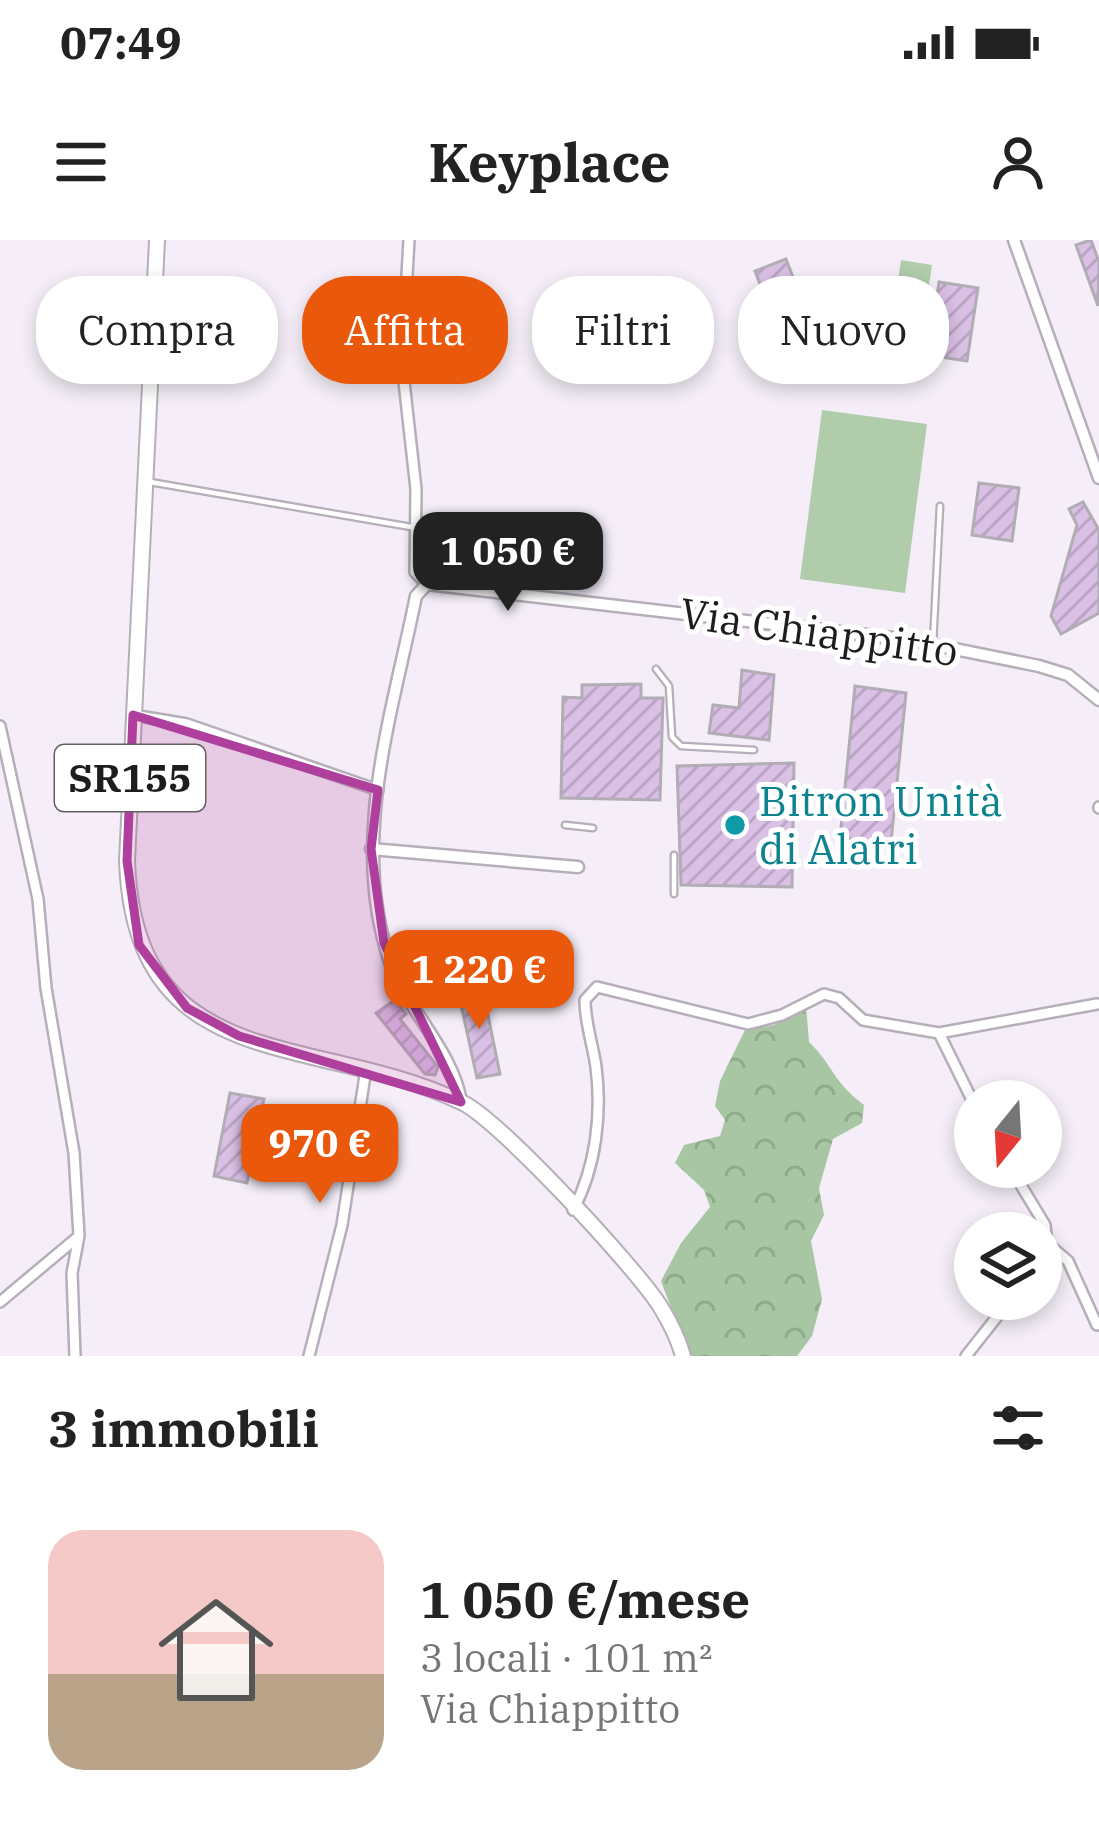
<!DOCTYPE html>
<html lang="it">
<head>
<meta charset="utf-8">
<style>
	:root { --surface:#fff; --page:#f2f2f2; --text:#222; --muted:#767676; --accent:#ea580c }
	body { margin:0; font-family:"IBM Plex Serif",serif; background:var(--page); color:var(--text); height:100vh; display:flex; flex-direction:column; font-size:45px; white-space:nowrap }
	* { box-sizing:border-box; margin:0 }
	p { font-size:39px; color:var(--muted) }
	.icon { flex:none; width:66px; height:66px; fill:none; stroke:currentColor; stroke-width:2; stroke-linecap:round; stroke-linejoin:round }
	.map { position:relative; height:1116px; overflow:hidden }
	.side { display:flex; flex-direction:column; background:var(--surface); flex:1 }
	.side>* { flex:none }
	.banner { position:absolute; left:36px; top:36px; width:1029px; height:108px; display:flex; gap:24px }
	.needle { width:78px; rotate:198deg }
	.buttons { position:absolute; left:954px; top:840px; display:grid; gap:24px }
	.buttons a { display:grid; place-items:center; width:108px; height:108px; border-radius:50%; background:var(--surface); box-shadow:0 6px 18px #0003; font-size:60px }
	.price { position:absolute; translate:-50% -102px; padding:0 27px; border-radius:24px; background:var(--accent); color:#fff; font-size:39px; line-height:78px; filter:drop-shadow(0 3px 6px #0008) }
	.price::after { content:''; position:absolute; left:50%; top:72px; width:36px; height:27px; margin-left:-18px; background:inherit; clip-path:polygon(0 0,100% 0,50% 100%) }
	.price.current { background:#222; color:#fff }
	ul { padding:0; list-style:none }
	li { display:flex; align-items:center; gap:36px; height:300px; padding:0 48px }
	li span { display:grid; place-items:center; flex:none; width:336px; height:240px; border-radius:36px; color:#555 }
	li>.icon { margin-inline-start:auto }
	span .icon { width:144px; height:144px; fill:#fffc; stroke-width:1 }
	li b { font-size:51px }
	h2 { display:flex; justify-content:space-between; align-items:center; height:144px; padding:0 48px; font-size:51px }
	.tag { padding:0 42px; border-radius:48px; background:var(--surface); box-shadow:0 6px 18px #0003; font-size:42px; line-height:108px }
	.tag.current { background:var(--accent); color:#fff }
	.status { display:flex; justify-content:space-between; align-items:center; height:84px; padding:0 60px; background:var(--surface); direction:ltr }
	.status svg { height:33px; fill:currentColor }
	header { display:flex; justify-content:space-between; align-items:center; height:156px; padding:0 48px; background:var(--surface); font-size:54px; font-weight:800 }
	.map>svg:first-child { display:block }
</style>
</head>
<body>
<div class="status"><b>07:49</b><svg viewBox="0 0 49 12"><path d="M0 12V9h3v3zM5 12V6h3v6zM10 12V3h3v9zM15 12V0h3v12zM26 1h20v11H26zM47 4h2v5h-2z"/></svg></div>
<header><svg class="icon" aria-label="menu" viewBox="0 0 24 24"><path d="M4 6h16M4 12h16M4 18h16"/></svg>Keyplace<svg class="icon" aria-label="person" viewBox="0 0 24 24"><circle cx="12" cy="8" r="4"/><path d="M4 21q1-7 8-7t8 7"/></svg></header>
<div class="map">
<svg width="1099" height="1116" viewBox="0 0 1099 1116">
	<defs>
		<pattern id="forest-crowns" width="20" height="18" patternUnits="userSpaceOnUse" patternTransform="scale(3)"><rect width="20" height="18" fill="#a8c6a3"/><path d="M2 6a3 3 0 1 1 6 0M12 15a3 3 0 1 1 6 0" fill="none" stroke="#90aa8c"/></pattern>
		<pattern id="building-hatch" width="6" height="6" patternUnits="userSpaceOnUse" patternTransform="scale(3)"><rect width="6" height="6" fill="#dac0e5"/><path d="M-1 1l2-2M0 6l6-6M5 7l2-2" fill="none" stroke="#bba4c4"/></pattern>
	</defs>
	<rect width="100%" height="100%" fill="#f5eef8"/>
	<path fill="url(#forest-crowns)" d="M806,765L809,802C834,826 832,841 864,865L862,883L833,899L819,948L824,975L811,1001L822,1059L812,1096L797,1116H689L661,1041L681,1003L710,967L704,950L675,923L684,905L720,896L725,880L715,866L720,841L745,790L774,785Z"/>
	<path fill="#b0ccab" d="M901,20L932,25L923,86L892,81Z
		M822,170L927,184L905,353L800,339Z"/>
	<path fill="url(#building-hatch)" stroke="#b2acb5" stroke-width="3" d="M1091,0L1099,22L1098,66L1076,5Z
		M786,19L808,76L777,88L755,31Z
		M939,42L978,48L967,121L928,115Z
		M979,243L1019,248L1012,301L972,295Z
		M1083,262L1099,290V373L1061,394L1051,376L1077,285L1069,269Z
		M742,430L774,435L769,500L709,493L713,465L739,468Z
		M641,444V458H663L660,560L561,558L563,457L582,458V445Z
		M855,446L906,453L891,602L840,598Z
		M794,523L792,647L681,645L677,526Z
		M482,746L500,834L477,838L458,751Z
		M395,760L406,774L400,779L438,827L435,835L425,834L376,773Z
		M230,853L264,859L262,868L332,882L327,906L300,899L298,904L256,898L247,943L214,936Z"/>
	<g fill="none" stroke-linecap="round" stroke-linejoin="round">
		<defs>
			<path id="service" d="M150,242L417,288
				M933,404L940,266
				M656,429L669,446L672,497L681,506L754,510
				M565,585L593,588
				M674,615V654"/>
			<path id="minor" d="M409,0L402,124L416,249L415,332L427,344
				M133,475L187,484L378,550
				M0,486L38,659L46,748L74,913L79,996L72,1033L75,1116
				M1099,568V567
				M939,793L1097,764
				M1010,927L1045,985L1048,1013L1041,1020
				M573,970C596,928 602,874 596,827C593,805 585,783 585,760L597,747L748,784L782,775L824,754L839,758L863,780L939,793L975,866
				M1048,1004L1068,1021L1097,1085
				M0,1062L79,996
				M309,1116L342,985L366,829
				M966,1116L1011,1059"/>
			<path id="tertiary" d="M1014,0L1099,238
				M371,609L578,627
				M461,862C453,811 407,770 390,722C349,602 392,475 416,356L427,344L910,400L1039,426L1068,435L1099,460"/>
			<path id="primary" d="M157,0L127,621C135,839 317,792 463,863C500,881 636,1028 660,1066C670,1082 678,1098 683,1116"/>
		</defs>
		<use href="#service" stroke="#b6afb9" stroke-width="9"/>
		<use href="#minor" stroke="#b6afb9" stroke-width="14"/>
		<use href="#tertiary" stroke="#b6afb9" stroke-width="15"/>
		<use href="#primary" stroke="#b6afb9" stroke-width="18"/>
		<use href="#service" stroke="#fff" stroke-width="4.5"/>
		<use href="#minor" stroke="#fff" stroke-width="9"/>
		<use href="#tertiary" stroke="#fff" stroke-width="10"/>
		<use href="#primary" stroke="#fff" stroke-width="14"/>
	</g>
	<path fill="#ae3f9c" fill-opacity="0.2" stroke="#ae3f9c" stroke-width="9" stroke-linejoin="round" d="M133,475L378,550L371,609L384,703L461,862L239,796L187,768L139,705L127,621Z"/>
	<circle fill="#0f9aa8" stroke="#fff" stroke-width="4.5" cx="735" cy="585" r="12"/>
	<g text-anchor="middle" stroke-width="10" stroke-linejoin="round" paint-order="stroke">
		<rect fill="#fff" stroke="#626063" stroke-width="3" x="55" y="505" width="150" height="66" rx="9"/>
		<g font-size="39" font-weight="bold" fill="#1f1c20">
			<text x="130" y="552">SR155</text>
		</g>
		<g font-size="42" fill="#1f1c20" stroke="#fff">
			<text transform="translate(819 392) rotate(8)" y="15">Via Chiappitto</text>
		</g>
		<g font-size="42" fill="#0d838f" stroke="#fff" text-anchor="start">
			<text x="759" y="576">Bitron Unità<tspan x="759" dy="48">di Alatri</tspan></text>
		</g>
	</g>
</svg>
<div class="buttons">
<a><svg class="needle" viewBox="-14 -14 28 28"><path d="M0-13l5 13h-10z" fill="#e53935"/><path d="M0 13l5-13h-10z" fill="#767676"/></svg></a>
<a><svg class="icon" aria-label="layers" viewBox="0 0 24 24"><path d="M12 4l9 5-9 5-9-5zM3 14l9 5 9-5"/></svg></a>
</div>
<b class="price current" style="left:508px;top:374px">1 050 €</b>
<b class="price" style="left:479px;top:792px">1 220 €</b>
<b class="price" style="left:320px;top:966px">970 €</b>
<div class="banner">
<a class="tag">Compra</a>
<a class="tag current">Affitta</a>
<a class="tag">Filtri</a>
<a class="tag">Nuovo</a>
</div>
</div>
<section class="side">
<h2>3 immobili<svg class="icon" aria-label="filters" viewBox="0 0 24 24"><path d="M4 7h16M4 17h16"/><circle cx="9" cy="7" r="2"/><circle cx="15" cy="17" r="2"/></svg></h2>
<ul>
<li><span style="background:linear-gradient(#f6c9c9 60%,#b9a48a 0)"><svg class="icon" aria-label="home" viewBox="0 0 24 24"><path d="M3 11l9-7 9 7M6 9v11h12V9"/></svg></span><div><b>1 050 €/mese</b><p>3 locali · 101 m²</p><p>Via Chiappitto</p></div></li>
</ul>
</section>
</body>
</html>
